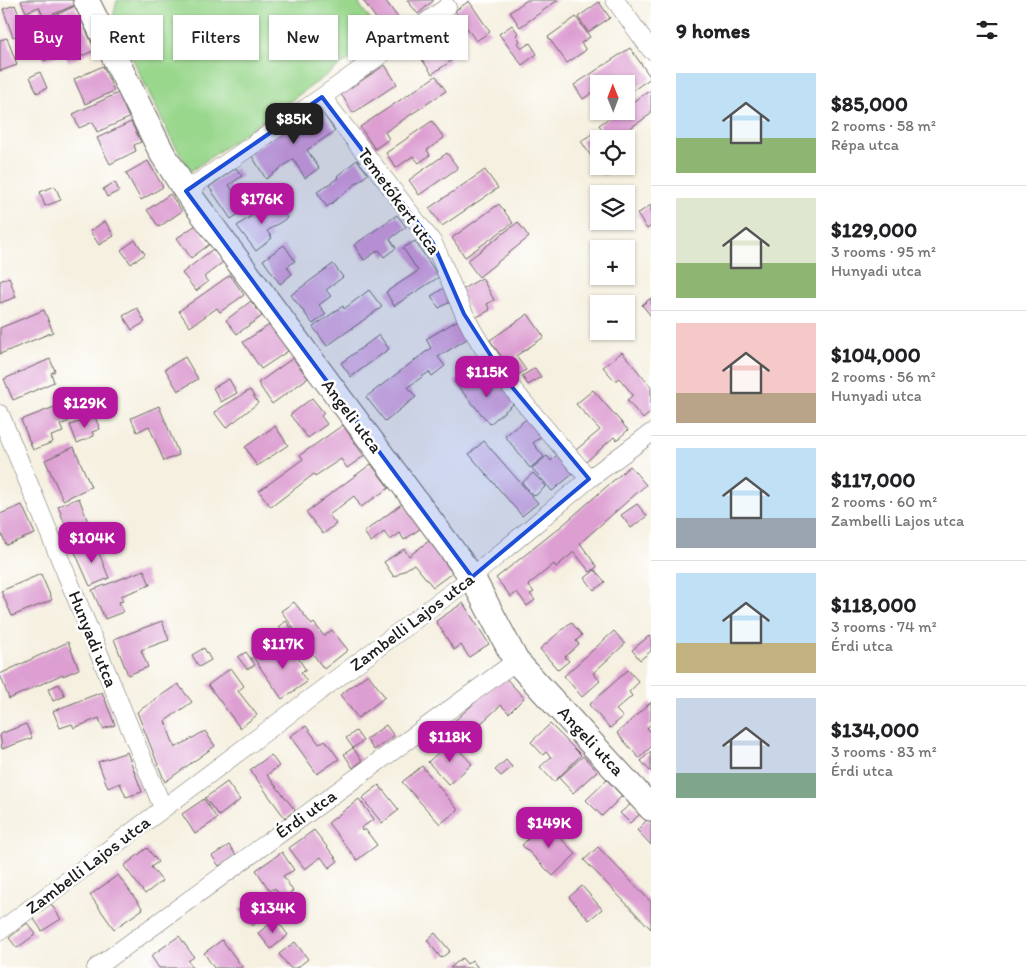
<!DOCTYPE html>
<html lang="en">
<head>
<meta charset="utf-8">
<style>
	:root { --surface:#fff; --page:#f6f6f6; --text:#202124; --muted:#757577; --line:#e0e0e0; --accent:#b5179e }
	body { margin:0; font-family:Itim,sans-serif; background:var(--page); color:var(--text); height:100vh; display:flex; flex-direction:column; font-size:19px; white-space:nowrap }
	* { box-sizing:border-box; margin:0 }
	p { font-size:16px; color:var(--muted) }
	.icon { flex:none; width:28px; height:28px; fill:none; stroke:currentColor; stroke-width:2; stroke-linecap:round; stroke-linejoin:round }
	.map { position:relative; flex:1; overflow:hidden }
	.sheet { display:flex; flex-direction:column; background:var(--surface); width:375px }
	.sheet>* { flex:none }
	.hud { position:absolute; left:15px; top:15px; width:475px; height:45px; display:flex; gap:10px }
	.needle { width:32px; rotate:359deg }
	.controls { position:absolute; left:590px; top:75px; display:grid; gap:10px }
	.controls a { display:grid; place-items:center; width:45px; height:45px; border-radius:0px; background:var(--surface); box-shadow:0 1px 4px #0004; font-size:25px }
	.price { position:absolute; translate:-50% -42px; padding:0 11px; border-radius:10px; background:var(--accent); color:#fff; font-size:16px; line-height:32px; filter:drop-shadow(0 1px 2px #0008) }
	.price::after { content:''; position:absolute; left:50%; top:30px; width:15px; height:11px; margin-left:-8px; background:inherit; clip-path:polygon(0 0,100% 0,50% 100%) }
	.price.selected { background:#222; color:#fff }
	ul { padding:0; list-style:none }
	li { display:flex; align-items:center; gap:15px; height:125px; padding:0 25px }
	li+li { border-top:1px solid var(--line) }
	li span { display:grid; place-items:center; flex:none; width:140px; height:100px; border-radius:0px; color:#555 }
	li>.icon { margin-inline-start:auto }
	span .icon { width:60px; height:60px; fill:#fffc; stroke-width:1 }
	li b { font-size:21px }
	h2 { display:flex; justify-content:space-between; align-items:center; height:60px; padding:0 25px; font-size:21px }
	.tag { padding:0 18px; border-radius:0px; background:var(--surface); box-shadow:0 1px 4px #0004; font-size:18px; line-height:45px }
	.tag.selected { background:var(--accent); color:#fff }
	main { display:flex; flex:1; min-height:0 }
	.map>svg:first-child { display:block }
</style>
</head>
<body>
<main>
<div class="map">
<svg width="651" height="968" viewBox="0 0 651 968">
	<rect width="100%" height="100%" fill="#fff"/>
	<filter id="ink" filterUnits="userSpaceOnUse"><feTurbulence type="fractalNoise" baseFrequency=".02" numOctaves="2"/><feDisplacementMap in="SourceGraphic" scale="10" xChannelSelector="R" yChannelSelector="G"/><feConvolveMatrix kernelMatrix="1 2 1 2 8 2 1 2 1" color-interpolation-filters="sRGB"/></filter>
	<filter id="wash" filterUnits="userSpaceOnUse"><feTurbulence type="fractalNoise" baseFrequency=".0096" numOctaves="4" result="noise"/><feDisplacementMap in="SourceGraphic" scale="20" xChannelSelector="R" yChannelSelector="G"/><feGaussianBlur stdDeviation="1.12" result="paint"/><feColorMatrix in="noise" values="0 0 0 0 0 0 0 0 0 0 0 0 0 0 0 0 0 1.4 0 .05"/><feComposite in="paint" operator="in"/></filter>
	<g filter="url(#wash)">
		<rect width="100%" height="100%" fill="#f5f0e0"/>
		<path fill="#99d78c" stroke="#5a7a54" d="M117,0H356L382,36L191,171L172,140L113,18Z"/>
		<g id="blocks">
			<path fill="#dd9fd2" d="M23,0H72L75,5L44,18L39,7L26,12L21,1Z
				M363,0H385L404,26L389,37Z
				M407,0H434L418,14Z
				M527,0H558L520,27L510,12Z
				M469,1L490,32L476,41L455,11Z
				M599,2L610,18L588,32L578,17Z
				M15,5L26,32L13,37L3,9Z
				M75,6L95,50L68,62L64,53L44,61L37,45L46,41L38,23Z
				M576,17L590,37L581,43L586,50L567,63L548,37Z
				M512,25L518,33L516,35L520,41L518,43L522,48L530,43L537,54L522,65L499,34Z
				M431,32L451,61L432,74L412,45Z
				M7,38L17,65L0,71V40Z
				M630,48L651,78L629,93L626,84H623L617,76L605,84H599V88L583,99L574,85Z
				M385,65L397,84L353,113L341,94Z
				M103,66L114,91L85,104L74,79Z
				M40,72L47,88L37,93L30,77Z
				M436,76L446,91L385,132L389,139L375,149L360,127Z
				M651,90V114L614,139H609L599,125L619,111H626V106Z
				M118,93L129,118L97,132L93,122L79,128L73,114Z
				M318,106L335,131L307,150L319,168L305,178L293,159L266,179L250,153Z
				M432,121L444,138L427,150L430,155L419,163L413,156L396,168L386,153Z
				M131,122L141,142L134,145L136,151L110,164L97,138Z
				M595,132L599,138V166H619L604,176L581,141Z
				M447,153L458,168L419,195L409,180Z
				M357,160L368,174L327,207L317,192L338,178L337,176Z
				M148,161L163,187L141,200L126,173Z
				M236,168L242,176L229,185L246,209L231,219L209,187Z
				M485,170L498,188L442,226L429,208Z
				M115,182L119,191L107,197L103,189Z
				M55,186L61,200L45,206L40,192Z
				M170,194L182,211L159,227L147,210Z
				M274,200L287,218L267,231L272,238L256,251L237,226Z
				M499,204L513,223L465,257L452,238Z
				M651,205V226L647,229L637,214Z
				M397,215L406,227L390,239L396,248L384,257L379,250L364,260L354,245Z
				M105,221L114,236L99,245L90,231Z
				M518,222L529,237L479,277L467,261Z
				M196,225L210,244L191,258L177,238Z
				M135,240L145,254L131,264L121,250Z
				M415,241L439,277L394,306L386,292L418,271L403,248Z
				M284,245L295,261L287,267L292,274L280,284L263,260Z
				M213,249L223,262L204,277L208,282L196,291L182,273Z
				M333,264L343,277L326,290L331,296L319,305L326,314L313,324L291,295Z
				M230,275L244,295L220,312L217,308L190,327L179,311Z
				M9,277L16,297L0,303V281Z
				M482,278L494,300L487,304L490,310L475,318L459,291Z
				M444,288L452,301L439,308L431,296Z
				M369,290L382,307L327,346L313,327L343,306L344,309Z
				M651,298V316L642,305Z
				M251,301L262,316L237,334L226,320Z
				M137,308L145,322L132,330L123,316Z
				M44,310L53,332L0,354V328Z
				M528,314L544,337L516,356L526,370L515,377L490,340Z
				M460,319L470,337L438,357L445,366L432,376L429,372L408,387L416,397L385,421L366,397L431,348L426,339Z
				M271,324L288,351L261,369L243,342Z
				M379,335L389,349L351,377L341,363Z
				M622,352L651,387V412L643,419L627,400L633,395L619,378L615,381L603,367Z
				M185,357L198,379L178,391L165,369Z
				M293,358L308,378L272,404L258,383Z
				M50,359L55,371L51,373L54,382L13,400L4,379Z
				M535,368L541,377L528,385L522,376Z
				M467,371L488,396L503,382L518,400L490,424L454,382Z
				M229,379L237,393L221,402L213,388Z
				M250,390L258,403L226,428L214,412Z
				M593,390L628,430L617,440L614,437L586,462L576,450L600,430L576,404Z
				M312,398L324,413L321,416L327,424L308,438L290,415Z
				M62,404L69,421L60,425L63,432L51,436L53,442L33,450L21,420Z
				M159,406L179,455L164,461L149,426L137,432L131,418Z
				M530,416L544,434L533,443L544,457L530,468L505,436Z
				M95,417L100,429L92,432L94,436L77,443L70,425Z
				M343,425L364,456L347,468L341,459L315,476L314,474L271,507L259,491L303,459L300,455Z
				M275,426L288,445L257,466L245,447Z
				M484,441L538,503L522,516L469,454Z
				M74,447L91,487L63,500L45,460Z
				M558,454L574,473L552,491L532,468L547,456L551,461Z
				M371,464L389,488L361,507L354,496L329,515L336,524L323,534L306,512Z
				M630,466L646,485L580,543L597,567L590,572L574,552L556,567L554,564L528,585L534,592L530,594L535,600L527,606L517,592L511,597L496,578L564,524Z
				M533,473L546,486L535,496L522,483Z
				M79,498L92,533L71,541L58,506Z
				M403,503L421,528L404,540L400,533L390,540L384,532L371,542L364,532Z
				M637,504L647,516L631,528L621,515Z
				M22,505L35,534L6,545L0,530V514Z
				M430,540L452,573L433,587L414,564L394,577L384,562L404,549L409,556Z
				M94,541L109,578L90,586L74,550Z
				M144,570L150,585L121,596L123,601L119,602L123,612L105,619L92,590Z
				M595,570L605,582L594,590L585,578Z
				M41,574L52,600L12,616L1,591Z
				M294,602L312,625L314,623L324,636L332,630L348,650L324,669L281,611Z
				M463,603L489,644L469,657L461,645L454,650L436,621Z
				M162,621L169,640L141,650L148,667L128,675L114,639Z
				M286,621L296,635L289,640L279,627Z
				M571,622L582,635L576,641L579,644L565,657L569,661L558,670L540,649Z
				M614,631L625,644L593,673L600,681L582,697L564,676Z
				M649,636L651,639V651L640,660L632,650Z
				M68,642L79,669L63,676V674L9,699L0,674Z
				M288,643L306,670L301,673L307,682L282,699L253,657L262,651L266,658Z
				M204,648L211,660L199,667L192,655Z
				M246,652L255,665L247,669L238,657Z
				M231,668L244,686L238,691L257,715L240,728L208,685Z
				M628,670L639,682L629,692L632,696L616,710L623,717L610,728L589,705Z
				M368,674L385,697L358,718L340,695Z
				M504,676L524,698L509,713L501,705L464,739L450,725Z
				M59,684L65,696L53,701L48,689Z
				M178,684L192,702L165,721L175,748L205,731L215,746L165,782L137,712Z
				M102,692L115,725L103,729L99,718L74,728L72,724L60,728L53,711Z
				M651,702V724L647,728L651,732V747L639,758L617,733Z
				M26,724L32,738L2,749L0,734Z
				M550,724L581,755L554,782L540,767L551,757L546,752L543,755L531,742Z
				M386,725L394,736L374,750L366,739Z
				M306,726L319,744L325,740L339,759L317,774L290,736Z
				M356,731L363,741L353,748L346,738Z
				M451,741L472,764L449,785L428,762Z
				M353,748L362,761L353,768L344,754Z
				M651,751V772L641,761Z
				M127,752L142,792L126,797L120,783L108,788L98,762Z
				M271,755L279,766L267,775L295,810L285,818L250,770Z
				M583,756L597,771L573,793L559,778Z
				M506,760L512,767L501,776L495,770Z
				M422,766L458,810L440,824L402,782Z
				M607,780L622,796L602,816L586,800Z
				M227,782L240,800L219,816L205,798Z
				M379,785L399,810L382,823L362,798Z
				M204,799L217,819L195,834L182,814Z
				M359,799L374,819L361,828L362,831L365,829L377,845L357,860L328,823Z
				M631,804L640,814L630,823L620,813Z
				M648,819L651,822V845L637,830Z
				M545,822L576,854L553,876L522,845Z
				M314,830L338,861L329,868L321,857L305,869L289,848Z
				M229,845L236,855L219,866L212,856Z
				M598,847L651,902V929L584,860Z
				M147,848L158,862L151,867L162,881L145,894L124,866Z
				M282,852L294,870L283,876L293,891L281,898L275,888L270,891L256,870Z
				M118,875L143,909L114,929L90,895Z
				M582,886L602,909L589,920L569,897Z
				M255,898L268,914L252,926L239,910Z
				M51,904L61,919L42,931L32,916Z
				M276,919L288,935L271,949L258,933Z
				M27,923L36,934L17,948L9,938Z
				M435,933L450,951L441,958L427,940Z
				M179,936L194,957L188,961L193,968H159L151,956Z
				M222,940L243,968H214L204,953Z
				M295,942L308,959L297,968H290L279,954Z
				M462,958L467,964L472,960L478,968H450Z"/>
		</g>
	</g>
	<g filter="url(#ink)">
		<use href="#blocks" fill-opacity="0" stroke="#686661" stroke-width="1"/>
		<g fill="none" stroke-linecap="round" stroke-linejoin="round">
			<defs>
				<path id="street" d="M615,0L651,50
					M322,97L433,243C448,272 457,303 473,331C504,385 549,431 589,479
					M186,191L322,97L447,7
					M0,414L163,808
					M0,931L472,577L589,479L651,433
					M96,968L516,661"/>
				<path id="secondary" d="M86,0L162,153L186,191L472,577L516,661L651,808"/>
			</defs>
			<use href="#street" stroke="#686661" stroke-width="19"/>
			<use href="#secondary" stroke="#686661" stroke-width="27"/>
			<use href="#street" stroke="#fff" stroke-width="18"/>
			<use href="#secondary" stroke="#fff" stroke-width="25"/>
		</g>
	</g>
	<path fill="#1d4ed8" fill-opacity="0.2" stroke="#1d4ed8" stroke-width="4" stroke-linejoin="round" d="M322,97L433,243L464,314L507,381L589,479L472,577L186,191Z"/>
	<g text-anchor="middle" stroke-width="5" stroke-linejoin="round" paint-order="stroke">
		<g font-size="18" fill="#1c1c1c" stroke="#fff">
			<text transform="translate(399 201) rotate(54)" y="6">Temetőkert utca</text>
			<text transform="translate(352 416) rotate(53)" y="6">Angeli utca</text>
			<text transform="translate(412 622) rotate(-37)" y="6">Zambelli Lajos utca</text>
			<text transform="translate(93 639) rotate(68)" y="6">Hunyadi utca</text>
			<text transform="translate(591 741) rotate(47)" y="6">Angeli utca</text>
			<text transform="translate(306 814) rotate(-36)" y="6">Érdi utca</text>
			<text transform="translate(88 865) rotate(-37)" y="6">Zambelli Lajos utca</text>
		</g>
	</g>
</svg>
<div class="controls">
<a><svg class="needle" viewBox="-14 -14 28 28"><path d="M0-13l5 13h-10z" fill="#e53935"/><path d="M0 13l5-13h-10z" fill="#757577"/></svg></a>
<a><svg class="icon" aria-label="locate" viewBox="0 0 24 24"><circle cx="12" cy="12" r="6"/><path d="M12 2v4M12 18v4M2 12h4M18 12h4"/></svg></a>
<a><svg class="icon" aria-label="layers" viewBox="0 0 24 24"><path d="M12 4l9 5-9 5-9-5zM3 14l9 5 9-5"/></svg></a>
<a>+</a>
<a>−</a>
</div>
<b class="price selected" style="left:294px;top:145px">$85K</b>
<b class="price" style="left:262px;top:225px">$176K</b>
<b class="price" style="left:487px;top:398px">$115K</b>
<b class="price" style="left:85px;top:429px">$129K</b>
<b class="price" style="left:92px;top:564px">$104K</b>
<b class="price" style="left:283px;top:670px">$117K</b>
<b class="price" style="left:450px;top:763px">$118K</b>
<b class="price" style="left:549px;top:849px">$149K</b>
<b class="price" style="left:273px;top:934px">$134K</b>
<div class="hud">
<a class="tag selected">Buy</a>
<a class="tag">Rent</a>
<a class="tag">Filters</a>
<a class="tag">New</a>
<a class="tag">Apartment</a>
</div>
</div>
<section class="sheet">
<h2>9 homes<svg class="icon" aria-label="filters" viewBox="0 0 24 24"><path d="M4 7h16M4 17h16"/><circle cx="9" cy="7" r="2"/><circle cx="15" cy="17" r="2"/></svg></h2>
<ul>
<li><span style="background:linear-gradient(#bfe0f5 65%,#8fb573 0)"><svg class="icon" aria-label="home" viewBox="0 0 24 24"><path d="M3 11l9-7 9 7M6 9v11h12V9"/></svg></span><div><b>$85,000</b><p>2 rooms · 58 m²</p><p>Répa utca</p></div></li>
<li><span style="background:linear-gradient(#dfe7d0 65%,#8fb573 0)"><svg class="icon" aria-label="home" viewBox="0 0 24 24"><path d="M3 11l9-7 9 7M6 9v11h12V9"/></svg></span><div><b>$129,000</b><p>3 rooms · 95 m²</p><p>Hunyadi utca</p></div></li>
<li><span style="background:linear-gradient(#f6c9c9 70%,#b9a48a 0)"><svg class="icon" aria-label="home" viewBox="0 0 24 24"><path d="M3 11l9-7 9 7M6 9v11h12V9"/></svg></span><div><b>$104,000</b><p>2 rooms · 56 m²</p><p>Hunyadi utca</p></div></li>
<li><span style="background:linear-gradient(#bfe0f5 70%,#9aa5b1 0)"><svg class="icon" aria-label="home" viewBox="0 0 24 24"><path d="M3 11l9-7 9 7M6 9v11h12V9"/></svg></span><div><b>$117,000</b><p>2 rooms · 60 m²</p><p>Zambelli Lajos utca</p></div></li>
<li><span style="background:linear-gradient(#bfe0f5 70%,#c2b280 0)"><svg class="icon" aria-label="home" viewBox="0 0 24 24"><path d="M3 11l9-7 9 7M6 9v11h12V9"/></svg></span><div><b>$118,000</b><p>3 rooms · 74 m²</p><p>Érdi utca</p></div></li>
<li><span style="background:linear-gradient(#c9d6e8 75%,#7fa58c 0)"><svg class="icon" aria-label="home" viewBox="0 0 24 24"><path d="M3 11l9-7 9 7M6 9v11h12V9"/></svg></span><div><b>$134,000</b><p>3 rooms · 83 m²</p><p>Érdi utca</p></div></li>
</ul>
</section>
</main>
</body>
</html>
